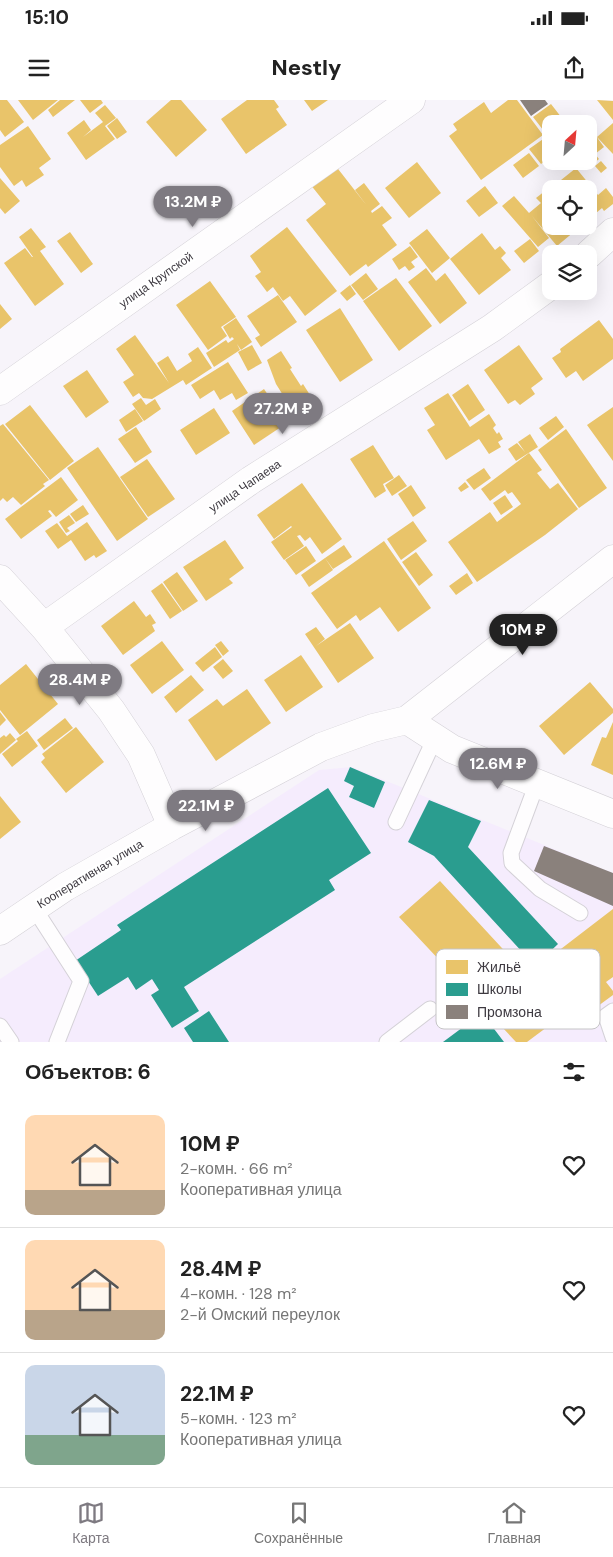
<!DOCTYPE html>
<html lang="ru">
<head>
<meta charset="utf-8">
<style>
	:root { --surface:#fff; --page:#f2f2f2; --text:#222; --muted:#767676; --line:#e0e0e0; --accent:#7e7a81 }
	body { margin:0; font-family:"DM Sans",sans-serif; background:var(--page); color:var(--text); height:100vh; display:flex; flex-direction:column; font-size:19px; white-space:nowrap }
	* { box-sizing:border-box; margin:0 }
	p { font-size:16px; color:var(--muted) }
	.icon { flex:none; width:28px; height:28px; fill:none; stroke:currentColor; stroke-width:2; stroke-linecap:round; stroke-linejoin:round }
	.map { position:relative; height:942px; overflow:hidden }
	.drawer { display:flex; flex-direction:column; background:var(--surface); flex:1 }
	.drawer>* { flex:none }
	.needle { width:32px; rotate:26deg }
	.fabs { position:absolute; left:542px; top:15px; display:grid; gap:10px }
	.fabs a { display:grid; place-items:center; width:55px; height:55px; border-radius:10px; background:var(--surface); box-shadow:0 5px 20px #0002; font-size:25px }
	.price { position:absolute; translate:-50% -42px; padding:0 11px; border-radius:18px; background:var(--accent); color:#fff; font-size:16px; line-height:32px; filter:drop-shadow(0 1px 2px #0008) }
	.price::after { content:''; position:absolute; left:50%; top:30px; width:15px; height:11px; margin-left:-8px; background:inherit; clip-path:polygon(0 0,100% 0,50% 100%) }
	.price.active { background:#222; color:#fff }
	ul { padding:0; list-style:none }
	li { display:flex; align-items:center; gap:15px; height:125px; padding:0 25px }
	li+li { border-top:1px solid var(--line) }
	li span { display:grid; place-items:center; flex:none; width:140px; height:100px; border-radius:10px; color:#555 }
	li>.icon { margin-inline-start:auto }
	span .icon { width:60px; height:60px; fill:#fffc; stroke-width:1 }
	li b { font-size:21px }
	h2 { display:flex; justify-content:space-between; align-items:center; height:60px; padding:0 25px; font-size:21px }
	.status { display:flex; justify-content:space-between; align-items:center; height:35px; padding:0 25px; background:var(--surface); direction:ltr }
	.status svg { height:14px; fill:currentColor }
	header { display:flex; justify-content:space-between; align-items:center; height:65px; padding:0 25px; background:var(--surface); font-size:22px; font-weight:800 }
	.tab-bar { display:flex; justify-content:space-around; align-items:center; height:70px; border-top:1px solid var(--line); background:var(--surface); font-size:14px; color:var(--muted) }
	.tab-bar a { display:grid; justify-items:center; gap:2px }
	.tab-bar .active { color:var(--accent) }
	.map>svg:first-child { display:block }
</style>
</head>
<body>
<div class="status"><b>15:10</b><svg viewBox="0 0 49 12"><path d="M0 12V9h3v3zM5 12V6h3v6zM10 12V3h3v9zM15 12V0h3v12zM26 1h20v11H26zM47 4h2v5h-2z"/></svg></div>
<header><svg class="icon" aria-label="menu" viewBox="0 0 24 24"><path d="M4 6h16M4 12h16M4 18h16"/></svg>Nestly<svg class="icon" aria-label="share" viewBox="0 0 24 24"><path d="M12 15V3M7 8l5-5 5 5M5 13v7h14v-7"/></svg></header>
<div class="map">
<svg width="613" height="942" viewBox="0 0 613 942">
	<rect width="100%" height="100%" fill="#f7f4fa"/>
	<path fill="#f5ecfd" d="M352,667L613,773V942H0V879L319,670Z"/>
	<path fill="#e9c46a" d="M0,0H7L24,22L5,37L0,30Z
		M18,0H58L33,20Z
		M60,0H75L53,17L48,10Z
		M80,0H101L103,3L90,13Z
		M171,0H181L207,30L176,57L146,22Z
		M247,0H274L279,7L276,9L287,25L246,54L221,19Z
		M304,0H328L312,11Z
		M508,0H517L543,35L481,80L449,36L457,30L453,24L484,2L491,13Z
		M597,0L613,1V20Z
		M551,4L565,22L562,24H551V32L547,35L533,17Z
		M105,5L116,18L105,26L115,39L86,60L67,33L84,20L91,30L83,37L103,22L95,13Z
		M117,18L127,32L117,39L107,26Z
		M613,23V54L597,37Z
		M28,26L51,59L39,68L44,75L26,87L22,80L14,86L0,67V45Z
		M596,36L604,47L595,54L599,59L593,64L589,59V42Z
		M546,37L551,44V57L541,64L529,49Z
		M529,53L539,66L523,78L513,65Z
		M601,61L607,68L601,73L595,66Z
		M417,62L441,93L409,118L385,88Z
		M335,65L367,106L355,90L364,83L380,104L371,111L372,113L382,106L392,118L382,125L397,145L368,167L366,164L350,176L306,120L326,104L310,84Z
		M576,68L598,95L606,88L613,97V104L604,111L602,108L589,119V89H563L566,86L561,80Z
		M0,78L20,101L5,114L0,108Z
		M485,86L498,103L479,117L466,101Z
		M550,87L551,89V126H581L557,146L532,116L549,138L538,147L502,106L514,96L529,113L541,103L536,98Z
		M287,127L337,191L305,216L290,196L283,201L273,187L267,192L255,176L261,172L250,156Z
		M31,128L46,147L40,151L64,184L35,206L4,163L25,148L32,157H33L19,137Z
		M427,129L450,158L432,173L409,143Z
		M70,132L93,164L81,173L57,141Z
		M482,133L495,150L500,146L506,153L501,158L511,170L479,195L450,159Z
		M530,139L539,151L524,163L514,151Z
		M410,146L418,157L411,162L415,167L409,171L405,166L399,170L392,159Z
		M426,168L436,181L445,173L467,203L440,224L408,182Z
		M366,173L378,189L363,200L351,185Z
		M396,178L432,226L399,251L363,201Z
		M210,181L236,217L221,227L227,236L208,250L176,205Z
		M350,185L356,194L347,201L340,193Z
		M278,195L297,222L261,247L255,238L260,235L247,216Z
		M0,204L12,219L0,229Z
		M340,208L373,260L340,282L306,230Z
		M236,218L252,242L241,250L237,244L240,250L214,267L206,253L226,240L228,243L234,239L232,237L230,239L223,227Z
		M599,220L613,239V259L583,281L576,271L566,278L552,258L561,252L560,249Z
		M135,235L169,283L157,263L168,256L177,271L192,261L188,254L198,247L212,268L186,285L183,280L152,299L143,298L139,293L133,297L123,282L134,275L116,249Z
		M252,245L262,263L248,271L238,252Z
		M519,245L543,279L531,288L535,294L520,305L515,300L508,304L484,270Z
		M281,251L292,268L290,269L301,286L303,284L317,306L298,319L276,284L267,260Z
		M228,262L248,293L236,300L232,293L220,300L214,290L200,299L191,285Z
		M87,270L109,302L86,318L63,286Z
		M468,284L485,310L469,321L452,295Z
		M264,289L287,323L254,345L232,311Z
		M448,293L470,327L489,314L496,325L493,328L497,334L499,332L503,339L498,342L501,347L489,354L479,339L446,360L427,330L435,325L424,308Z
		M141,298L146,305L155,299L161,309L144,321L132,304Z
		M30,305L74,361L50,380L5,324Z
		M613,307V361L587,325Z
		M214,308L230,333L196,355L180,330Z
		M135,309L143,321L126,332L119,320Z
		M556,316L564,327L548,340L539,328Z
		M3,324L49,380L43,384L45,386L21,405L13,397L7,402L3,398L0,401V326Z
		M136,327L152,352L135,363L118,339Z
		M566,329L607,388L579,408L538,350Z
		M530,334L538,347L516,361L508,349L517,343L525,352L518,342Z
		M373,345L394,378L383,384L386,391L375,398L350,359Z
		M98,347L148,419L117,441L67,368Z
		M529,353L542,370L537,373L550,389L558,383L578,409L545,435L477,482L448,442L490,412L497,422L521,404L512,392L508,394L505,390L490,401L481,389Z
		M147,359L175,399L148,417L120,377Z
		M484,368L491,378L474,390L466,380Z
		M399,375L407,386L392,396L385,385Z
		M61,377L78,400L56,417L50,410L48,411L52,416L21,439L5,419Z
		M465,382L469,387L461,392L458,388Z
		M302,383L342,439L322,454L310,437L305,441L300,435L297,436L304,446L284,460L271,442L292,427L291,426L274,439L257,415Z
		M411,385L426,408L413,417L398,394Z
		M505,395L513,407L501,415L493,403Z
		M83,405L89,414L76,422L70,414Z
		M69,415L75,423L67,428L70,431L66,433L59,422Z
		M413,421L427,441L401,460L387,439Z
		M87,422L107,451L96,458L94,455L85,461L71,440L58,449L45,431L57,423L67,436Z
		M225,440L244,468L229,479L233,483L206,501L183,467Z
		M384,441L431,508L398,532L380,507L360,521L356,515L337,529L311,493Z
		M344,445L352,457L333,469L325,458Z
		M306,446L316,461L296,475L285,460Z
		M416,452L433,475L419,486L402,462Z
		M325,458L333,470L309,487L301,475Z
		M177,472L198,501L183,511L163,482Z
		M467,473L473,483L456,495L449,486Z
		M162,483L182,511L170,519L151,491Z
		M134,501L146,517L150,514L156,523L152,525L155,531L123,555L101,526Z
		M350,523L374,558L338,583L305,534L316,527L325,539L316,546Z
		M162,541L184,570L152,594L130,565Z
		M221,541L229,551L223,556L215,545Z
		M215,547L222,557L203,572L195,563Z
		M301,555L323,587L286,612L264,580Z
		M223,559L233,571L223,579L213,567Z
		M26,564L58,604L20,635L0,610V585Z
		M191,575L204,590L176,613L164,597Z
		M590,582L613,609V613L564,655L539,626Z
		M247,589L271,623L216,661L188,620L217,599L223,606Z
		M0,612L6,620L0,626Z
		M65,618L73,628L44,650L37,640Z
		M613,622V675L591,665L602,637L606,638Z
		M76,627L104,662L66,693L41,662L45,658L42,654Z
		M27,631L38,646L12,667L2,654L18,641L16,639Z
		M10,633L16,640L0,654V638L4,635L6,637Z
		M0,696L21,722L0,739Z
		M440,781L527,875L613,809V877L606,882L613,891V895L598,906L590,895L527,942H516L399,817Z"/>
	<path fill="#2a9d8f" d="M350,667L385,682L374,708L349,697L354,686L344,681Z
		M328,688L371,753L329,780L335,790L184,887L199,911L172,928L151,895L159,890L152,879L136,890L128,877L98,896L75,861L121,830L117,825Z
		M429,700L481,721L468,747L558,844L535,866L434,756L408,742Z
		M209,911L229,942H193L184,928Z
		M482,913L504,942H443Z"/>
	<path fill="#8a817c" d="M520,0H545L548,4L531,16Z
		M544,746L613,773V806L534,771Z"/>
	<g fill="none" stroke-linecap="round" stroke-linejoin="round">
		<defs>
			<path id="lane" d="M537,683L511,753L512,763L540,789L580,813
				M396,722L435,638
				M34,808L81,881L57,942
				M613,911L606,916L613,937
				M0,926L11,942
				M387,942L430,909"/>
			<path id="street" d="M589,154L613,132
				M0,291L411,0
				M0,479L44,527L111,610L141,655L172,726
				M44,527L251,380L492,228L551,185
				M407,620L452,649L613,714
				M0,831L65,787L172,726L321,647L373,628L407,620L613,459"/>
		</defs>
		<use href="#lane" stroke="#d4d1d7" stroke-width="17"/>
		<use href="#street" stroke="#d4d1d7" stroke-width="29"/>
		<use href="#lane" stroke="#fefdfe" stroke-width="15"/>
		<use href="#street" stroke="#fefdfe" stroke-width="28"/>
	</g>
	<g text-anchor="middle" stroke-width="5" stroke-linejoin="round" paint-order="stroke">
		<g font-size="12" fill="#3d3940" stroke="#fff">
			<text transform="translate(156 180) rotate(-35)" y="4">улица Крупской</text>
			<text transform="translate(245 386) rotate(-34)" y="4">улица Чапаева</text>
			<text transform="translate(90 774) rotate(-31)" y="4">Кооперативная улица</text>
		</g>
	</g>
	<rect x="436" y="849" width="164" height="80" rx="8" fill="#fff" stroke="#c5c4c6" stroke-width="1"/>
	<rect x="446" y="860" width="22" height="14" fill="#e9c46a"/>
	<rect x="446" y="883" width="22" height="13" fill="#2a9d8f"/>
	<rect x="446" y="905" width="22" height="14" fill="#8a817c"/>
	<g font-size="14" fill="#3d3940">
		<text x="477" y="872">Жильё</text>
		<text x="477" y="894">Школы</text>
		<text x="477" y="917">Промзона</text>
	</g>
</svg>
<div class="fabs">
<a><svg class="needle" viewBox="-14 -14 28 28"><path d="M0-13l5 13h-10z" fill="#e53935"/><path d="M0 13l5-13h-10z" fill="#767676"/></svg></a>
<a><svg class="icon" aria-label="locate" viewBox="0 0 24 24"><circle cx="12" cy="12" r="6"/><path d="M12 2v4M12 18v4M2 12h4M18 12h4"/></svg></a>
<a><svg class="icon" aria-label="layers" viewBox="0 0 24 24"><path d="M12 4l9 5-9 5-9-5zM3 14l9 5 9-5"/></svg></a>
</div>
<b class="price" style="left:193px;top:128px">13.2M ₽</b>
<b class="price" style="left:283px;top:335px">27.2M ₽</b>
<b class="price active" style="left:523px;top:556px">10M ₽</b>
<b class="price" style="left:80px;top:606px">28.4M ₽</b>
<b class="price" style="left:498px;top:690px">12.6M ₽</b>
<b class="price" style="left:206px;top:732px">22.1M ₽</b>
</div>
<section class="drawer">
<h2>Объектов: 6<svg class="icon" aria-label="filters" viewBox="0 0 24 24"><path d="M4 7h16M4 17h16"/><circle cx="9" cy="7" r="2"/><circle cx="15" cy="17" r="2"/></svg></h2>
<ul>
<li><span style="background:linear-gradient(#ffd9b3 75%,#b9a48a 0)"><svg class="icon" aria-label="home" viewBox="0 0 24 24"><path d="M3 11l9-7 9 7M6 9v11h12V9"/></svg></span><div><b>10M ₽</b><p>2-комн. · 66 m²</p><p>Кооперативная улица</p></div><svg class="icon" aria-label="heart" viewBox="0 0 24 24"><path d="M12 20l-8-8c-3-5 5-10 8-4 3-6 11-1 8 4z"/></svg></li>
<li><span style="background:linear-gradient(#ffd9b3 70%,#b9a48a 0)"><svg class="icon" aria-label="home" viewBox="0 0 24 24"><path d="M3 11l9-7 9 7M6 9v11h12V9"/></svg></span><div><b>28.4M ₽</b><p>4-комн. · 128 m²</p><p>2-й Омский переулок</p></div><svg class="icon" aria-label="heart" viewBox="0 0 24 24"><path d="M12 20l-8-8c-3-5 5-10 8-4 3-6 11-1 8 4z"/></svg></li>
<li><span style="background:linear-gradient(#c9d6e8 70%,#7fa58c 0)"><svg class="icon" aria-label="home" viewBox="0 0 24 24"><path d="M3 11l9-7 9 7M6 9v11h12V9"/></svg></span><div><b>22.1M ₽</b><p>5-комн. · 123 m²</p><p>Кооперативная улица</p></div><svg class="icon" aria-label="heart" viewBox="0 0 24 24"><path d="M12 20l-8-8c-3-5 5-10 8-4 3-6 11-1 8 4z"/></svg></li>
</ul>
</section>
<nav class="tab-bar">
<a class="active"><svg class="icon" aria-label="map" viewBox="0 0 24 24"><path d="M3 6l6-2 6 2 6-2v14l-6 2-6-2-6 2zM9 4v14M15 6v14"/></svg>Карта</a>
<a><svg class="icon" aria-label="saved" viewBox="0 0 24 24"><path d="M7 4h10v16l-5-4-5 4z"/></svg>Сохранённые</a>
<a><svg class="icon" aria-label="home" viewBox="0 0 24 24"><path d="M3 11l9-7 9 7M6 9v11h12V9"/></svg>Главная</a>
</nav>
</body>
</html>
